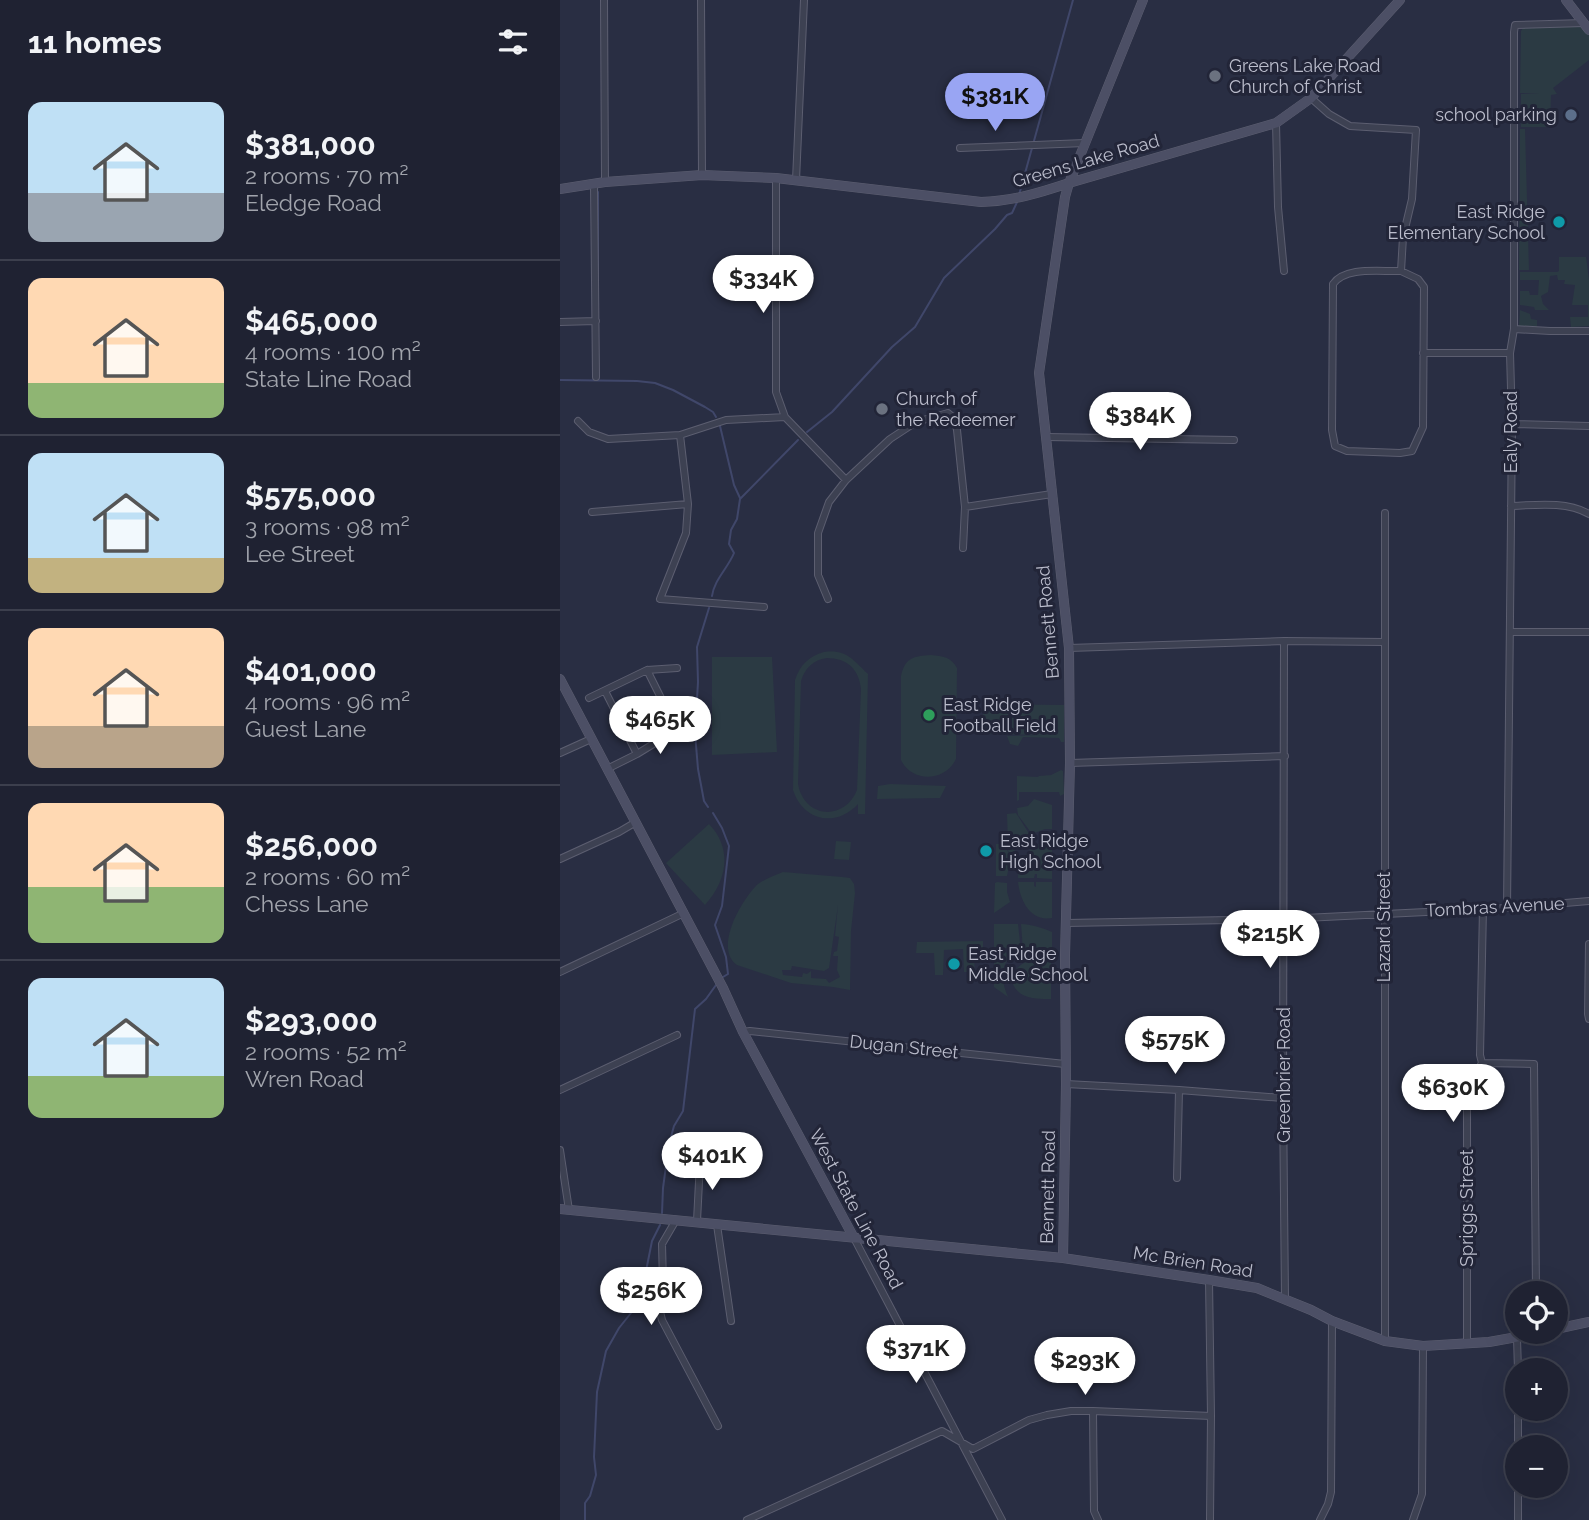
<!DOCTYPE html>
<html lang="en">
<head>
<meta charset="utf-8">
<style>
	:root { --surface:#1f2232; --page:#2c2f3e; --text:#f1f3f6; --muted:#a1a4ac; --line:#3c3f4d; --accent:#99a5f3 }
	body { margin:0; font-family:Raleway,sans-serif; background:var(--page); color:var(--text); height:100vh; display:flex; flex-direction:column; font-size:26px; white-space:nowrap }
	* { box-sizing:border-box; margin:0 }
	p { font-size:23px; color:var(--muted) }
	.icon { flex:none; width:38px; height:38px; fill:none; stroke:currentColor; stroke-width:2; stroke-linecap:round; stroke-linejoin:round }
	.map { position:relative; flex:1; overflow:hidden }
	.sheet { display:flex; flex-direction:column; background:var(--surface); width:560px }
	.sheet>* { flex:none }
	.controls { position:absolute; left:945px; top:1281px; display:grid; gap:14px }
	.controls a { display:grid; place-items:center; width:63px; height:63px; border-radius:50%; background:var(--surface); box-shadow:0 7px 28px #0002,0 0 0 2px var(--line); font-size:35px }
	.price { position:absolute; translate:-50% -60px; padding:0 16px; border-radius:24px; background:#fff; color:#222; font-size:23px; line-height:46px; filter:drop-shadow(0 2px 4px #0008) }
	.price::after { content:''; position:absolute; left:50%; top:42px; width:21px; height:16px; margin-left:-10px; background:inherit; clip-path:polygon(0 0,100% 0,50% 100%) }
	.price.current { background:var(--accent); color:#111 }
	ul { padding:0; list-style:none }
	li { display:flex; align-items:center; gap:21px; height:175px; padding:0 28px }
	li+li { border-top:2px solid var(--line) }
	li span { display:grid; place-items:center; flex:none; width:196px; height:140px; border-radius:14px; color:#555 }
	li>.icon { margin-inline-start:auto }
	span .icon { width:84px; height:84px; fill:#fffc; stroke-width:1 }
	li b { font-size:30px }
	h2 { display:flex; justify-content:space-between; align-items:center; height:84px; padding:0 28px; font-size:30px }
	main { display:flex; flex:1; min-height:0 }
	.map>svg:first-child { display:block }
</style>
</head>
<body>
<main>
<section class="sheet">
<h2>11 homes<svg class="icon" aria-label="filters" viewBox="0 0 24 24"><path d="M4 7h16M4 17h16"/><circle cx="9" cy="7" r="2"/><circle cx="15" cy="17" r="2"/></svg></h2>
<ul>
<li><span style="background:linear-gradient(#bfe0f5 65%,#9aa5b1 0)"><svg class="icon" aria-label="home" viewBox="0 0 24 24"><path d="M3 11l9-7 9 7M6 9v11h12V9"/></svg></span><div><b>$381,000</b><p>2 rooms · 70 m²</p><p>Eledge Road</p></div></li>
<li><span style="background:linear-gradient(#ffd9b3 75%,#8fb573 0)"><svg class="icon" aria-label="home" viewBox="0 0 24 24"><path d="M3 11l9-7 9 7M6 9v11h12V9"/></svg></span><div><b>$465,000</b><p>4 rooms · 100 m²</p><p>State Line Road</p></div></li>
<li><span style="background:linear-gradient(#bfe0f5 75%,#c2b280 0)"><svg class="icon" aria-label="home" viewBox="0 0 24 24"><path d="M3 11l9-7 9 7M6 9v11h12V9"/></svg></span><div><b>$575,000</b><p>3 rooms · 98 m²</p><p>Lee Street</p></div></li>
<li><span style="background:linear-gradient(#ffd9b3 70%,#b9a48a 0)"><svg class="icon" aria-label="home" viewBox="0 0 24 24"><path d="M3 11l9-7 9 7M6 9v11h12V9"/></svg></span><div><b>$401,000</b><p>4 rooms · 96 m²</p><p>Guest Lane</p></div></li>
<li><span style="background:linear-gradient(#ffd9b3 60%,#8fb573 0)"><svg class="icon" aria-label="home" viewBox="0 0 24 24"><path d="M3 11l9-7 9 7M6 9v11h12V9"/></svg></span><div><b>$256,000</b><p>2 rooms · 60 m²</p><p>Chess Lane</p></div></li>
<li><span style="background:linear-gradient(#bfe0f5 70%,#8fb573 0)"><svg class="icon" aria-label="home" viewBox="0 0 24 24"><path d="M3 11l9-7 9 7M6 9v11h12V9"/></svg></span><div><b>$293,000</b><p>2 rooms · 52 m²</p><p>Wren Road</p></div></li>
</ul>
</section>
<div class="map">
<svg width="1029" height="1520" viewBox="0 0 1029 1520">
	<rect width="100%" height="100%" fill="#292e43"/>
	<path fill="#2b3a43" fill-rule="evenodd" d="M964,26H1022L1029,35V60L993,88L997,94L991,95L990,127H961V94H980L960,93L961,31Z
		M960,129H965L969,270H959Z
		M999,257H1026L1029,280V326L1011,327L1010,317H1028V305H1012L1015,285L1004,284L1005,280H998L997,275L990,276L988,292L981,296L983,304L989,310H975L974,307L960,305V291H969L970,295H978L979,280H960V272H997L999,271Z
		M960,310L970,314L971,319L977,320V328L959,327Z
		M264,652C287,649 293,660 308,674L305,814H298V804C276,828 243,821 233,790L235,680C240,665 249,656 264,652ZM267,658C287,658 299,669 301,689L297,790C284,822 244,818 238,784L241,681C245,668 253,660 267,658Z
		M371,655C383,656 391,657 397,668L396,759C385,782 352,783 341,760V676C345,658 353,656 371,655Z
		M152,657H212L217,752L152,755Z
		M423,704L504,705V742H501L499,738L463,737L458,746L450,744L447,736L483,735L423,734Z
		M501,770L503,771L504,794L500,796L499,792H459V800L457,801V776L478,777L479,776L491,775Z
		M330,784L386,786L380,798L317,799L318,786Z
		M474,799L492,805V829H485L472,834L458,815L457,808L468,806Z
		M456,813L470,835L457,846L452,856L444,845L448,844L447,814Z
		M149,824C173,849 167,881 145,905L106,863Z
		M276,841L291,842L289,860L274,859Z
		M488,841L492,843V879L477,878V874H475L474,878H458C459,858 469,846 488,841Z
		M436,844H443L451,856L447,876H436Z
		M223,872L282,877L290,878L294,884L295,893L291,931L290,990L273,987L231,983L177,965C154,949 180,903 195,887C201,880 214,876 223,872ZM278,905L275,936L279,937L277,951L274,952L273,956H278L277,970L280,977L269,983L266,979L251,978V971L247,974L243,973L242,977L223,975L222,970H231L232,966L264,971L269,968Z
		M437,882L447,883V892L450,902L434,913L435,883Z
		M458,882H474V886L476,887V882H492V918C470,922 460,900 458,882Z
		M434,924H458L461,951L454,954L446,948L434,947Z
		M461,924C470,924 483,928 492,932V948L463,951Z
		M423,941V955L414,956L415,974L409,975V972H404L403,949L384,950L383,975H375L374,953H356L357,942Z
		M428,950L444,951L451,956C439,968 442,983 448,997L434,987V956L429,955Z
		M468,961H491V999C482,999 470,999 463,995C445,984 451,968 468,961Z"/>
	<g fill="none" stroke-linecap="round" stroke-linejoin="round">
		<path stroke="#40476a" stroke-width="2" d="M38,192V320
			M459,195L513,0
			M0,380L77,381L95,383L113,390L145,407L153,412L156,417
			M160,426L174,485L180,498
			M247,432L272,412L332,347L355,327L384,278L435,229L447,215L452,213L458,200
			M152,596C154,580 168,568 174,553L169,544L171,530L177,519L180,499L238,440
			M148,807L144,801L138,769L135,733L138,682L137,647L149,608
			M153,813L162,828L169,846L162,906L155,925L166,957L168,974L163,977
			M102,1213L103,1188L109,1144L114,1126L123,1111L135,1009L146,999L156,985
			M25,1520V1503L30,1496L36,1475L34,1457L37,1392L46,1351L59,1328L71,1313L84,1281L92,1241L100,1225"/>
		<defs>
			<path id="street" d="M44,0L45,182
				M141,0L142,175
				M751,98L769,114L790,126L856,130L852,199L843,237L841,271
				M716,123L718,207L724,271
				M400,148L525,143
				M216,178V392L225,417L286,480
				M236,180L244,0
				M34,184L36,377
				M841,271L858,279L864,287L863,427L852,451L840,453L787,451L775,446L772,430L773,284C786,266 820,272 841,271Z
				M0,322L36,321
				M954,329L990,331H1029
				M863,353H950
				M18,421L29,432L48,439L120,435L166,420L225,417
				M952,424L1029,426
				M120,435L128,504L126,533L100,599L204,607
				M486,437L674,440
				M951,506C976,505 1006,501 1029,514
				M405,507L492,494
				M32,512L128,504
				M268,599L258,575V533L269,502L286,480L330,439L356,422L388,413L394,418L397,430L405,507L403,548
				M950,632H1029
				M724,641L723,1098L725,1299
				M509,648L724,641L824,642
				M45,691L77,754L113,732V722L87,670
				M29,698L87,670L117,668
				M0,753L31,739
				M510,763L725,756
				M47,769L77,754
				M0,859L59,832L76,822
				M947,908L952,424L950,353L954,329V32L955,25L1024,23
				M506,923L724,919L947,908L1029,901
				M1029,944L1028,1014L1029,1019
				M0,972L124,913
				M183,1032L190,1031L505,1064
				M922,1063L974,1064L976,1293
				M506,1084L619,1090L723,1098
				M0,1090L117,1035
				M0,1150L9,1210
				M617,1178L619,1090
				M116,1220L102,1244L103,1283L98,1303L102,1320L158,1426
				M137,1221L140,1162
				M157,1225L171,1321
				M294,1238L442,1520
				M649,1280L651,1416L650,1520
				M957,1338L958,1370
				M825,1341V513
				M907,1344V1090L922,1063L920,1055L923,908
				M958,1409V1447
				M533,1411L534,1511L538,1520
				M958,1486V1520
				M187,1520L382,1431L413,1449L469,1420L487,1415L511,1411H533L651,1416
				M760,1520L768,1504L771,1492L772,1321
				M853,1520L862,1494L863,1346"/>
			<path id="secondary" d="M1006,0L1029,30
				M0,189L45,182L142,175L216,178L421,202C453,201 479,193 509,183L716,123L751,98L840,0
				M0,679L163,988L183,1032L294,1238
				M0,1209L503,1258L649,1280L697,1288L751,1310L772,1321L825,1341L863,1346L929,1342L985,1332
				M503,1258L506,1084L505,955L510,763L509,648L479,373L505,197L509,183L583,0
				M996,1329L1029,1322"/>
		</defs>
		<use href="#street" stroke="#5c5e70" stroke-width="8"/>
		<use href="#secondary" stroke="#5c5e70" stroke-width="10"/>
		<use href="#street" stroke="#3d4152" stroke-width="6"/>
		<use href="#secondary" stroke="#4c4f65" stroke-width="9"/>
	</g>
	<g fill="#6b7280" stroke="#222538" stroke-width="2.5">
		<circle cx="655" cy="76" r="7"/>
		<circle cx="322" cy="409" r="7"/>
	</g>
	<circle fill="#5c6f8a" stroke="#222538" stroke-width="2.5" cx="1011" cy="115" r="7"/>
	<g fill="#0f9aa8" stroke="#222538" stroke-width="2.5">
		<circle cx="999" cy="222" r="7"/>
		<circle cx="426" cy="851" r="7"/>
		<circle cx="394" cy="964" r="7"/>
	</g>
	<circle fill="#2e9e5b" stroke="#222538" stroke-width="2.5" cx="369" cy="715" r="7"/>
	<g text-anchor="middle" stroke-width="6" stroke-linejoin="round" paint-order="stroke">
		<g font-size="18" fill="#bbbdcc" stroke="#222538" text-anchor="start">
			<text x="669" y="72">Greens Lake Road<tspan x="669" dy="21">Church of Christ</tspan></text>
			<text x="997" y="121" text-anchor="end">school parking</text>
			<text x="985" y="218" text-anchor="end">East Ridge<tspan x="985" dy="21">Elementary School</tspan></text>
			<text x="336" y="405">Church of<tspan x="336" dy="21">the Redeemer</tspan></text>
			<text x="383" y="711">East Ridge<tspan x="383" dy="21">Football Field</tspan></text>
			<text x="440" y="847">East Ridge<tspan x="440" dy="21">High School</tspan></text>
			<text x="408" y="960">East Ridge<tspan x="408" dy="21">Middle School</tspan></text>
		</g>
		<g font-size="18" fill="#bbbdcc" stroke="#222538">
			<text transform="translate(526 161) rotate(-16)" y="6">Greens Lake Road</text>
			<text transform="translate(951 432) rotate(-90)" y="6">Ealy Road</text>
			<text transform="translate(488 622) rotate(-95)" y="6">Bennett Road</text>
			<text transform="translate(935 907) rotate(-3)" y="6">Tombras Avenue</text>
			<text transform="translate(824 927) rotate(-90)" y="6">Lazard Street</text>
			<text transform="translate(344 1047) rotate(6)" y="6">Dugan Street</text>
			<text transform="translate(724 1075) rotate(-90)" y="6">Greenbrier Road</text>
			<text transform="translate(488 1187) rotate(-89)" y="6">Bennett Road</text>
			<text transform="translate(907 1208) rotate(-90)" y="6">Spriggs Street</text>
			<text transform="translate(296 1209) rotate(62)" y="6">West State Line Road</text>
			<text transform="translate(633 1262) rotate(9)" y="6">Mc Brien Road</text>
		</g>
	</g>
</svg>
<div class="controls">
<a><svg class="icon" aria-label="locate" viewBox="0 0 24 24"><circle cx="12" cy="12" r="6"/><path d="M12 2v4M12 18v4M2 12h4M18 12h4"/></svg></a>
<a>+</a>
<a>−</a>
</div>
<b class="price current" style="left:435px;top:133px">$381K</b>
<b class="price" style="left:203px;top:315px">$334K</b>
<b class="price" style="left:580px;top:452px">$384K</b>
<b class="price" style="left:100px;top:756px">$465K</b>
<b class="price" style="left:710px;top:970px">$215K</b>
<b class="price" style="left:615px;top:1076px">$575K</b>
<b class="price" style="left:893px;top:1124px">$630K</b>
<b class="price" style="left:152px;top:1192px">$401K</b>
<b class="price" style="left:91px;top:1327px">$256K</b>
<b class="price" style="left:356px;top:1385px">$371K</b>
<b class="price" style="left:525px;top:1397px">$293K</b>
</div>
</main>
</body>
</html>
